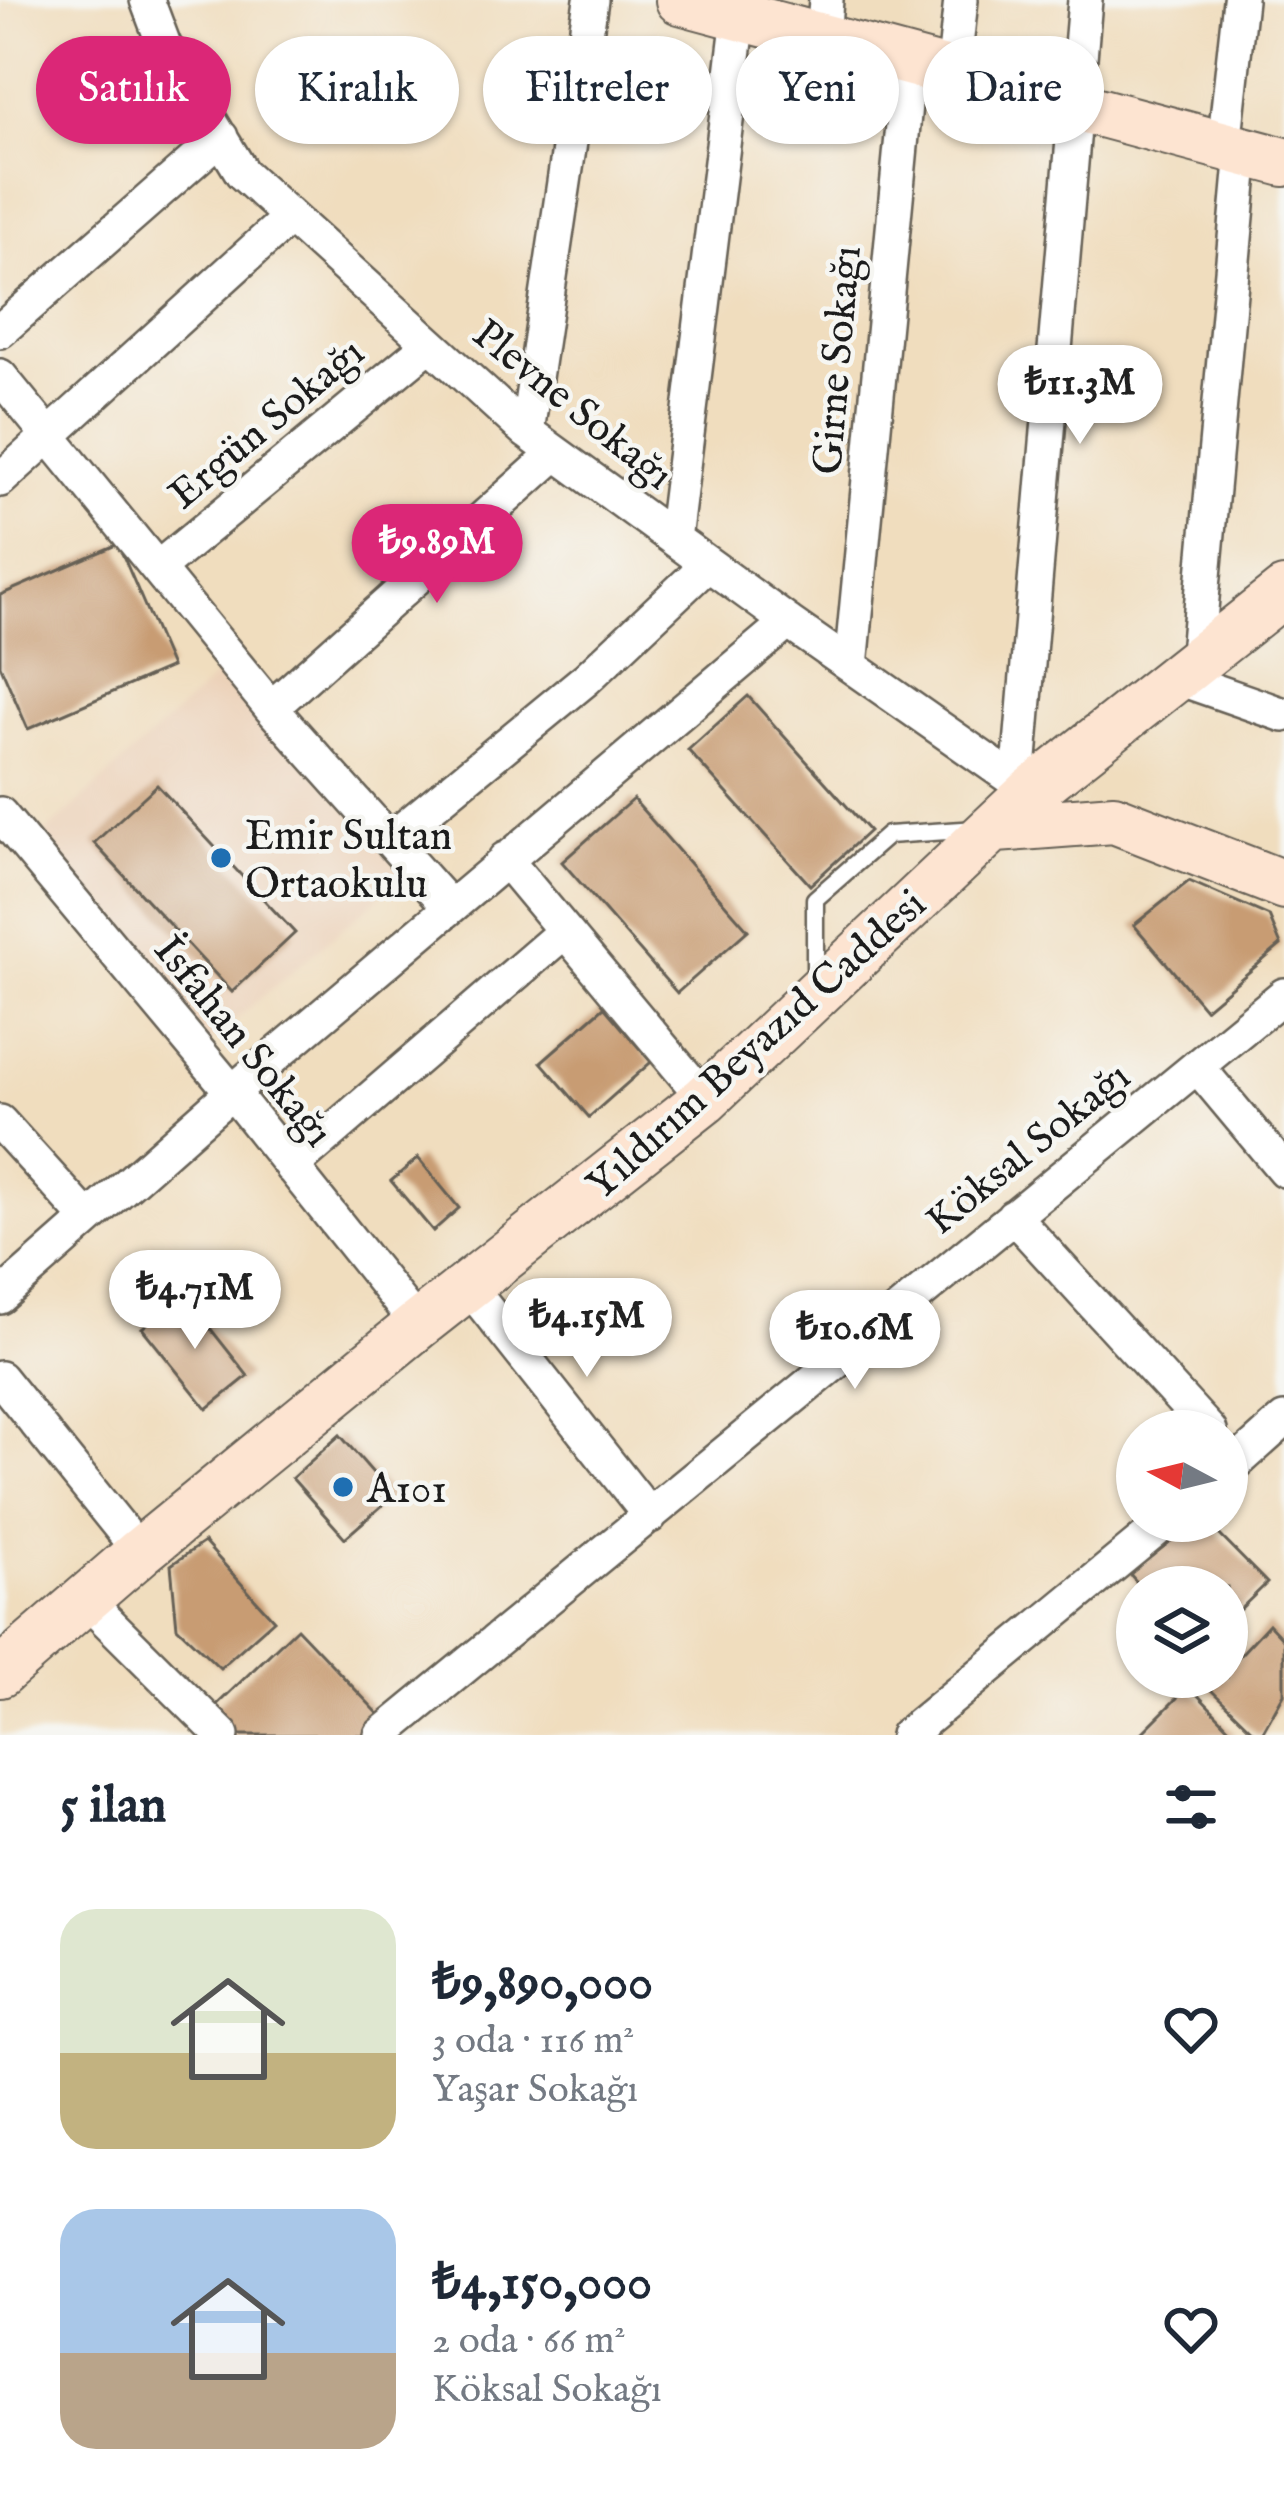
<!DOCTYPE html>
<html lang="tr">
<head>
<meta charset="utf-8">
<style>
	:root { --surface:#fff; --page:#f2f2f3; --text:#1f2937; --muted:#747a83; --accent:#db2777 }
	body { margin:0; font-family:"IM FELL English",serif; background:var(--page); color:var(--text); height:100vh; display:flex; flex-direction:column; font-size:45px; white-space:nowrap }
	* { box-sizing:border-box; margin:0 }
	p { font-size:39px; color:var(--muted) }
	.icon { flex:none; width:66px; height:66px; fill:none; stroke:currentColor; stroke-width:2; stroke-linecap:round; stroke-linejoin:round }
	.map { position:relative; height:1735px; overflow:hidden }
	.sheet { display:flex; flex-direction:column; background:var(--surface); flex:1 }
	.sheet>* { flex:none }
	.banner { position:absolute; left:36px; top:36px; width:1212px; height:108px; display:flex; gap:24px }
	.needle { width:78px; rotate:277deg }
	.tools { position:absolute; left:1116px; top:1410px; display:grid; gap:24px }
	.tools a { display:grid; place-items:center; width:132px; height:132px; border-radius:50%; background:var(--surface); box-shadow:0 3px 9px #0004; font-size:60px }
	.price { position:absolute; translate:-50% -102px; padding:0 27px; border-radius:42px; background:#fff; color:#222; font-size:39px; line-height:78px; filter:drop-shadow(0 3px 6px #0008) }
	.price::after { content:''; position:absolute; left:50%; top:72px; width:36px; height:27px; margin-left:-18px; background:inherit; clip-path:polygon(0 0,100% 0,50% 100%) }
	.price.current { background:var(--accent); color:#fff }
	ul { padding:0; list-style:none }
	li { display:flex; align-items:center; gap:36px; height:300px; padding:0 60px }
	li span { display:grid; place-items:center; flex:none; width:336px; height:240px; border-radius:36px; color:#555 }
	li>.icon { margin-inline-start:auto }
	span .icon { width:144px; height:144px; fill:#fffc; stroke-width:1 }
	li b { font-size:51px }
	h2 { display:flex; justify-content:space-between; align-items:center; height:144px; padding:0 60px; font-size:51px }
	.chip { padding:0 42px; border-radius:54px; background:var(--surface); box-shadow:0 3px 9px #0004; font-size:42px; line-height:108px }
	.chip.current { background:var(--accent); color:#fff }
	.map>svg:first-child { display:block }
</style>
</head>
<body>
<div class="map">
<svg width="1284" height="1735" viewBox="0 0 1284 1735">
	<rect width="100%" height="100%" fill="#f6f6f2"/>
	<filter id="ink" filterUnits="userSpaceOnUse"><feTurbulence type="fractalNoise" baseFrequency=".00833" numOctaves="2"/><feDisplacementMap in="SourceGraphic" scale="24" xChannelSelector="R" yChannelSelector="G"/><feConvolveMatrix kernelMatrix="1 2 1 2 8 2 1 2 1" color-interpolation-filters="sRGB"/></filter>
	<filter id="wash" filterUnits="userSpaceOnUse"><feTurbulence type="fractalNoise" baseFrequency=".004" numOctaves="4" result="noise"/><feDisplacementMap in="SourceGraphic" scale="48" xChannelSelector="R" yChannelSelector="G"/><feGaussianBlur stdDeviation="2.7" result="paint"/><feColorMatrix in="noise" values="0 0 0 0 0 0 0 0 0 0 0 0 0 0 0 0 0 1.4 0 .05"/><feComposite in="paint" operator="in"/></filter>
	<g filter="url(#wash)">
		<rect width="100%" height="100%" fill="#f0ddbe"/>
		<path fill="#ecd2b9" d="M223,670L405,875L207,1044L37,841Z"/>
		<g id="blocks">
			<path fill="#c89c73" d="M118,544L171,667L28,729L0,665V595Z
				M748,696L869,831L810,885L688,750Z
				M157,785L295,933L232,992L94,843Z
				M633,799L748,930L677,993L562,862Z
				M1189,881L1269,916L1281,945L1205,1009L1134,925Z
				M604,1007L651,1062L589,1117L541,1062Z
				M418,1158L459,1208L433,1231L391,1181Z
				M183,1294L248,1376L207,1409L142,1328Z
				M340,1435L393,1496L345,1538L292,1478Z
				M1197,1521H1206L1267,1583L1227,1622V1587H1141L1129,1573Z
				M204,1542L274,1620L220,1668L177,1627L171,1565Z
				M1269,1624L1284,1640V1694L1261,1735H1257L1210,1689L1220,1677H1227V1669Z
				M297,1628L391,1727L381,1735H222L204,1717Z
				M1189,1686L1236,1735H1140Z"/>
		</g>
	</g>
	<g filter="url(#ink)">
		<use href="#blocks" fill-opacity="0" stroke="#666055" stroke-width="3"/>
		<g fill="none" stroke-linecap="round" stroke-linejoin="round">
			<defs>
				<path id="lane" d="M815,981V899L888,835L977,829"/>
				<path id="street" d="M147,0L164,45L242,173L527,432L788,622L1031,792
					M823,40L826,0
					M953,74L961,0
					M1224,146L1240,0
					M0,331L221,137
					M0,376L271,708L449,906
					M527,432L591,0
					M0,480L290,217
					M674,539L739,17
					M158,568L430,344
					M1196,664L1243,151
					M851,666L909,63
					M1178,678L1284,715
					M271,708L556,453
					M1018,781L1085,0
					M0,814L232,1092L418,1325
					M390,840L586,679L708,564
					M505,859L705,1099
					M1197,1066L1284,1170
					M0,1122L88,1219
					M291,1167L565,931
					M1013,1216L1210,1431
					M469,1287L650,1516
					M0,1297L232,1092L788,622
					M0,1378L140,1552
					M1227,1471L1284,1420
					M85,1599L222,1735
					M381,1735L1284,995
					M907,1735L1167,1521"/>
				<path id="secondary" d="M680,0L1284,162
					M996,828L1114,819L1284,885
					M0,1673L140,1552L418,1325L705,1099L1031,792L1284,592"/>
			</defs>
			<use href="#lane" stroke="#666055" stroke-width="21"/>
			<use href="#street" stroke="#666055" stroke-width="38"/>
			<use href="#secondary" stroke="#666055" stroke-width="52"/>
			<use href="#lane" stroke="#fff" stroke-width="16"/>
			<use href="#street" stroke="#fff" stroke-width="33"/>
			<use href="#secondary" stroke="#fde4d1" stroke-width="48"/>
		</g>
	</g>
	<g fill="#1f6fb2" stroke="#f6f6f2" stroke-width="4.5">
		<circle cx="221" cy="858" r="12"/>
		<circle cx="343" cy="1487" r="12"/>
	</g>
	<g text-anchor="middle" stroke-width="9" stroke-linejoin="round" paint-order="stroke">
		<g font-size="42" fill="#1c1c1c" stroke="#f6f6f2">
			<text transform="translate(835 360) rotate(-85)" y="15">Girne Sokağı</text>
			<text transform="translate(574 403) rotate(39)" y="15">Plevne Sokağı</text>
			<text transform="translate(265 422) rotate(-40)" y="15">Ergün Sokağı</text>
			<text transform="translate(245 1040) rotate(51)" y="15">İsfahan Sokağı</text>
			<text transform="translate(755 1043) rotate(-42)" y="15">Yıldırım Beyazıd Caddesi</text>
			<text transform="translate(1027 1147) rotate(-39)" y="15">Köksal Sokağı</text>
		</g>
		<g font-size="42" fill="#1c1c1c" stroke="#f6f6f2" text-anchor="start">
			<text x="245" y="849">Emir Sultan<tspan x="245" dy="48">Ortaokulu</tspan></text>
			<text x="367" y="1502">A101</text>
		</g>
	</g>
</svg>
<div class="tools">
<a><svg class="needle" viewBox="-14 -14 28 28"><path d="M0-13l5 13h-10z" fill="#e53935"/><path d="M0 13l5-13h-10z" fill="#747a83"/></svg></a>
<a><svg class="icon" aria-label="layers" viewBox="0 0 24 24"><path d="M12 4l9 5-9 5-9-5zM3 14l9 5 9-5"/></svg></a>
</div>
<b class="price" style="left:1080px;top:447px">₺11.3M</b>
<b class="price current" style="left:437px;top:606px">₺9.89M</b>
<b class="price" style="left:195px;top:1352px">₺4.71M</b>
<b class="price" style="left:587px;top:1380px">₺4.15M</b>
<b class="price" style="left:855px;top:1392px">₺10.6M</b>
<div class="banner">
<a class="chip current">Satılık</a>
<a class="chip">Kiralık</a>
<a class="chip">Filtreler</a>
<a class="chip">Yeni</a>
<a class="chip">Daire</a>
</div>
</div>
<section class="sheet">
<h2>5 ilan<svg class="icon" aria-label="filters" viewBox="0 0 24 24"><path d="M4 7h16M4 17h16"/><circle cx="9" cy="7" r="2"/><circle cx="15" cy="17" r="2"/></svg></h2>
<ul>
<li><span style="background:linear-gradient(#dfe7d0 60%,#c2b280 0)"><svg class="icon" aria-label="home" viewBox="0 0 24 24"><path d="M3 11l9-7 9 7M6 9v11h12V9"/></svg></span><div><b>₺9,890,000</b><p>3 oda · 116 m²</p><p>Yaşar Sokağı</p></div><svg class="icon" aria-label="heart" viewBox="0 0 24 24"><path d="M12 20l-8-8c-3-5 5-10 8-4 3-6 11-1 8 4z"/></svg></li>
<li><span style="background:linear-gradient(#a9c7e8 60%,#b9a48a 0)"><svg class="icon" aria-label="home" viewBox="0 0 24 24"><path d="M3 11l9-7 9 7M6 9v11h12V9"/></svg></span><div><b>₺4,150,000</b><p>2 oda · 66 m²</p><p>Köksal Sokağı</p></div><svg class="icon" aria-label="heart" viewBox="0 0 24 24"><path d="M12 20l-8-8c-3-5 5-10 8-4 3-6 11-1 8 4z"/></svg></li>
</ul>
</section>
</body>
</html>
